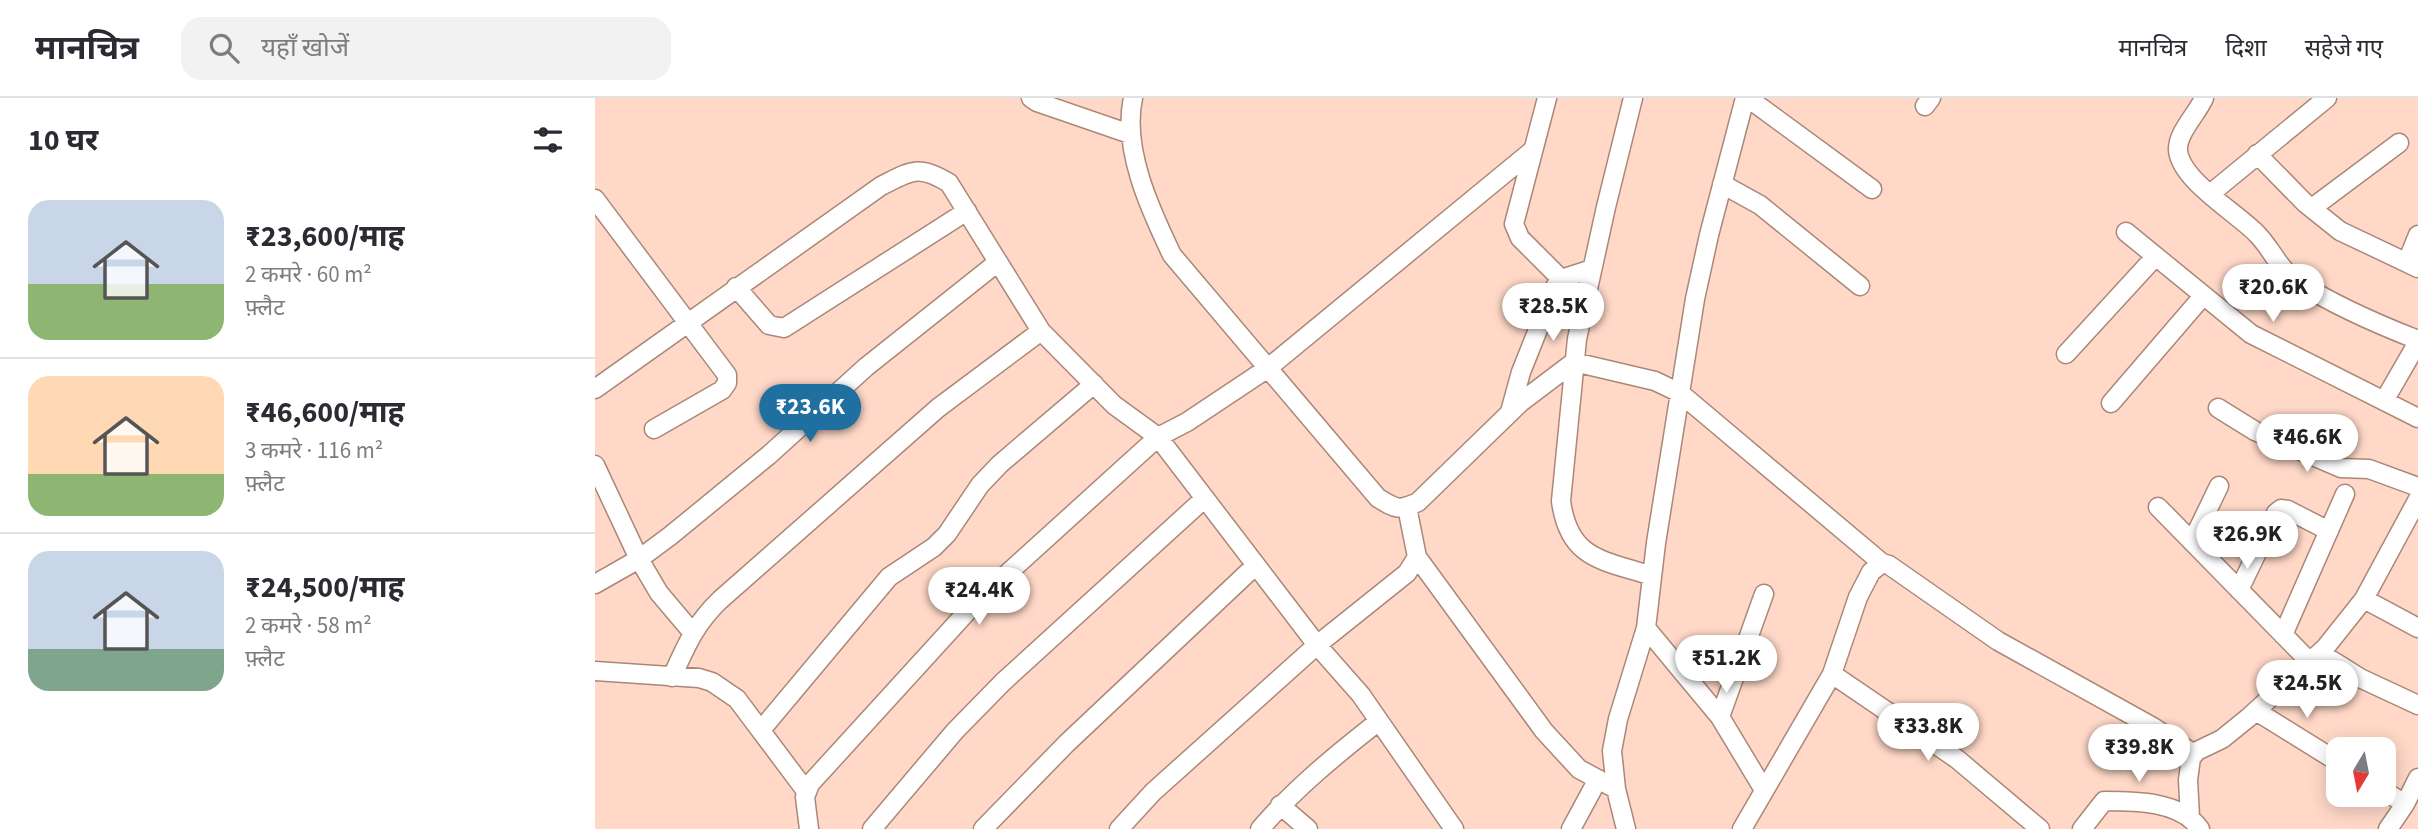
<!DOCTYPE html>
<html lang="hi">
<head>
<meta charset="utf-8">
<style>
	:root { --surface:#fff; --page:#f2f2f3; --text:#2b2b33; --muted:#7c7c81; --line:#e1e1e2; --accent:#1f6fa1 }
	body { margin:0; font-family:"Source Sans 3","Noto Sans Devanagari",sans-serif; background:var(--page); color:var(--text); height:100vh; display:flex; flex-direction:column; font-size:26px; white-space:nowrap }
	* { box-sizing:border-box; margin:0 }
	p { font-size:23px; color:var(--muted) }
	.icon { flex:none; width:38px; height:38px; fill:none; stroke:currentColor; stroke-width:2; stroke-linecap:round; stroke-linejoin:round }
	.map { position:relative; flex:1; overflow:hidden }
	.drawer { display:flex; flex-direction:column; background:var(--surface); width:595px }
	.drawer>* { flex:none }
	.needle { width:46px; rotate:190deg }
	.tools { position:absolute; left:1731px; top:639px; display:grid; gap:14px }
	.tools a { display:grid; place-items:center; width:70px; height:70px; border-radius:14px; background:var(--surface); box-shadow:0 4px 18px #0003; font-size:35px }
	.price { position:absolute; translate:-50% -60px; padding:0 16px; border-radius:24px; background:#fff; color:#222; font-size:23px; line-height:46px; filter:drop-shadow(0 2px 4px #0008) }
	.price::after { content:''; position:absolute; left:50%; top:42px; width:21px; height:16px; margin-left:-10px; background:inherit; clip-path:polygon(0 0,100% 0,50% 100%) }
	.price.selected { background:var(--accent); color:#fff }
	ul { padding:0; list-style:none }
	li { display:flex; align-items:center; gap:21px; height:175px; padding:0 28px }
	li+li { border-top:2px solid var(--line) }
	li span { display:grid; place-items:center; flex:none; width:196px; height:140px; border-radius:21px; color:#555 }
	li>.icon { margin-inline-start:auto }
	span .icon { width:84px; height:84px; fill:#fffc; stroke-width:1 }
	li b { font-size:30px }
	h2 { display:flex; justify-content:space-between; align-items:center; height:84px; padding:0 28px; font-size:30px }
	header { display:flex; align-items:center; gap:42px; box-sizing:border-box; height:98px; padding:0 35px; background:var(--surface); border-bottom:2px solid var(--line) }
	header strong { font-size:33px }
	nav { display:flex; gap:38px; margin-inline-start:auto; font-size:24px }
	.search { width:490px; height:63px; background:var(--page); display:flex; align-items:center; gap:18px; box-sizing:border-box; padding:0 24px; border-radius:21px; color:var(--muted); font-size:26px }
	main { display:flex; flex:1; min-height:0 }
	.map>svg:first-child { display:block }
</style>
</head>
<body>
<header>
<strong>मानचित्र</strong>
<div class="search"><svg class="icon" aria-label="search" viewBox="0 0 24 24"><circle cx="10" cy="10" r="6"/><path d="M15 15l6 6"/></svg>यहाँ खोजें</div>
<nav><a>मानचित्र</a><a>दिशा</a><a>सहेजे गए</a></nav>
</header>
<main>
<section class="drawer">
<h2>10 घर<svg class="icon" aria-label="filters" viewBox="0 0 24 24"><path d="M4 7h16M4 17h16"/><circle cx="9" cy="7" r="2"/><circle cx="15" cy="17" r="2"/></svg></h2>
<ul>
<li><span style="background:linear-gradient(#c9d6e8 60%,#8fb573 0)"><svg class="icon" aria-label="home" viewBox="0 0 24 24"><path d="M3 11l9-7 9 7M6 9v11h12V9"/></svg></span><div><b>₹23,600/माह</b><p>2 कमरे · 60 m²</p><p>फ़्लैट</p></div></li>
<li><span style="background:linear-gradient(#ffd9b3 70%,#8fb573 0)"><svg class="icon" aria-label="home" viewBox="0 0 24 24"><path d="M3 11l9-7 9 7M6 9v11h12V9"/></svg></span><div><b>₹46,600/माह</b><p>3 कमरे · 116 m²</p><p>फ़्लैट</p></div></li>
<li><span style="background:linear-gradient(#c9d6e8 70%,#7fa58c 0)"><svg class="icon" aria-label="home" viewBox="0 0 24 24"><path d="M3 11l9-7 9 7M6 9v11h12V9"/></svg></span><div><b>₹24,500/माह</b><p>2 कमरे · 58 m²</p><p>फ़्लैट</p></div></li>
</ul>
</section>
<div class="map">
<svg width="1823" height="731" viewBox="0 0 1823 731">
	<rect width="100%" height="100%" fill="#ffd8c7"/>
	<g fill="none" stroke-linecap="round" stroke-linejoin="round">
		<defs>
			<path id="minor" d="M436,0L442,4L535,36
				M538,0C527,51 555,111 577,157L783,400C801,411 804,413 823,404L926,304L979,264L1060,283L1085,295L1287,465
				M952,0L919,126L925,140L966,181
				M1038,0L1011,109L982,241L966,403C974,462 1008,462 1057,478
				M1153,0L1277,91
				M1609,0C1602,16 1582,35 1583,52C1585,82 1642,115 1662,136C1677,151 1684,172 1703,184C1740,208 1782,226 1823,242
				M1330,8L1336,0
				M1662,56L1710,105L1745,133L1823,170
				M1127,86L1165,107L1265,188
				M1615,96L1732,0
				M0,101L132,277V285L127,292L59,331
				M1717,110L1804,45
				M1531,134L1656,236L1823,320
				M1812,164L1823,137
				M141,189L174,227L189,230L372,113
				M1471,256L1560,159
				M0,291L286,88C316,73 323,66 354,85L446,233L519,307L563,339L592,324L673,270L938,52
				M1789,303L1823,244
				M1516,305L1608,198
				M1623,310L1660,333L1746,370L1774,371L1823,389
				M915,314L926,274L960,189L966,181L997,171
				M0,367L44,461L64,495L97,534
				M1563,409L1715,564
				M1597,444L1624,388
				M822,459L949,633L984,671L1021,691
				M0,486L44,461L75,438L174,357L271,269L403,164
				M1644,492L1681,415L1686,411L1693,412L1734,433
				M1769,501L1823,530
				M1051,530L1125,619L1169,692
				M1688,537L1750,396
				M1725,555L1765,580L1823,607
				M0,573L104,580L117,584L142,601L211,693
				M1237,576L1362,661L1445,731
				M77,579C91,548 100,526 125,502L343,310L446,233
				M1661,613L1743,664
				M1125,619L1169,496
				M166,632L294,479L339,449L352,436L385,387L405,366L499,286
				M1788,692L1810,706
				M685,707L713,731
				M1595,719L1593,682L1596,660L1602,653L1627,641L1653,620L1730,550L1769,501L1823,401
				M214,731L210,699L215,686L381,504L563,339L722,547L766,597L859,731
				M277,731L360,633L408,584L610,400
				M388,731L472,645L661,467
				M524,731L558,694L722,547L812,475L822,459L812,409
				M665,731C700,690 742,656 784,623
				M976,731L1003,681
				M1031,731L1021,691L1017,653L1023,621L1051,530L1061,445L1100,201L1114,137L1150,0
				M1147,731L1237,576L1263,499L1276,474L1287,465L1294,467L1403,543L1558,629L1599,656
				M1487,731L1509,703C1540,703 1586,703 1605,731
				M1793,731L1810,706L1823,680"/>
		</defs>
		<use href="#minor" stroke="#aa8777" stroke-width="21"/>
		<use href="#minor" stroke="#fff" stroke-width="18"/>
	</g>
</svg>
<div class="tools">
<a><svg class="needle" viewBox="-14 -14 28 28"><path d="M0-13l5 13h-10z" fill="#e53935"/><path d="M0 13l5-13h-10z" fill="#7c7c81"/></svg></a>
</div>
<b class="price" style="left:1678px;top:226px">₹20.6K</b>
<b class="price" style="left:958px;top:245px">₹28.5K</b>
<b class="price selected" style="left:215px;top:346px">₹23.6K</b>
<b class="price" style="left:1712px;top:376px">₹46.6K</b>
<b class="price" style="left:1652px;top:473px">₹26.9K</b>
<b class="price" style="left:384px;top:529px">₹24.4K</b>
<b class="price" style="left:1131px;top:597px">₹51.2K</b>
<b class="price" style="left:1712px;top:622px">₹24.5K</b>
<b class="price" style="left:1333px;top:665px">₹33.8K</b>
<b class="price" style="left:1544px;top:686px">₹39.8K</b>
</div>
</main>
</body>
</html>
